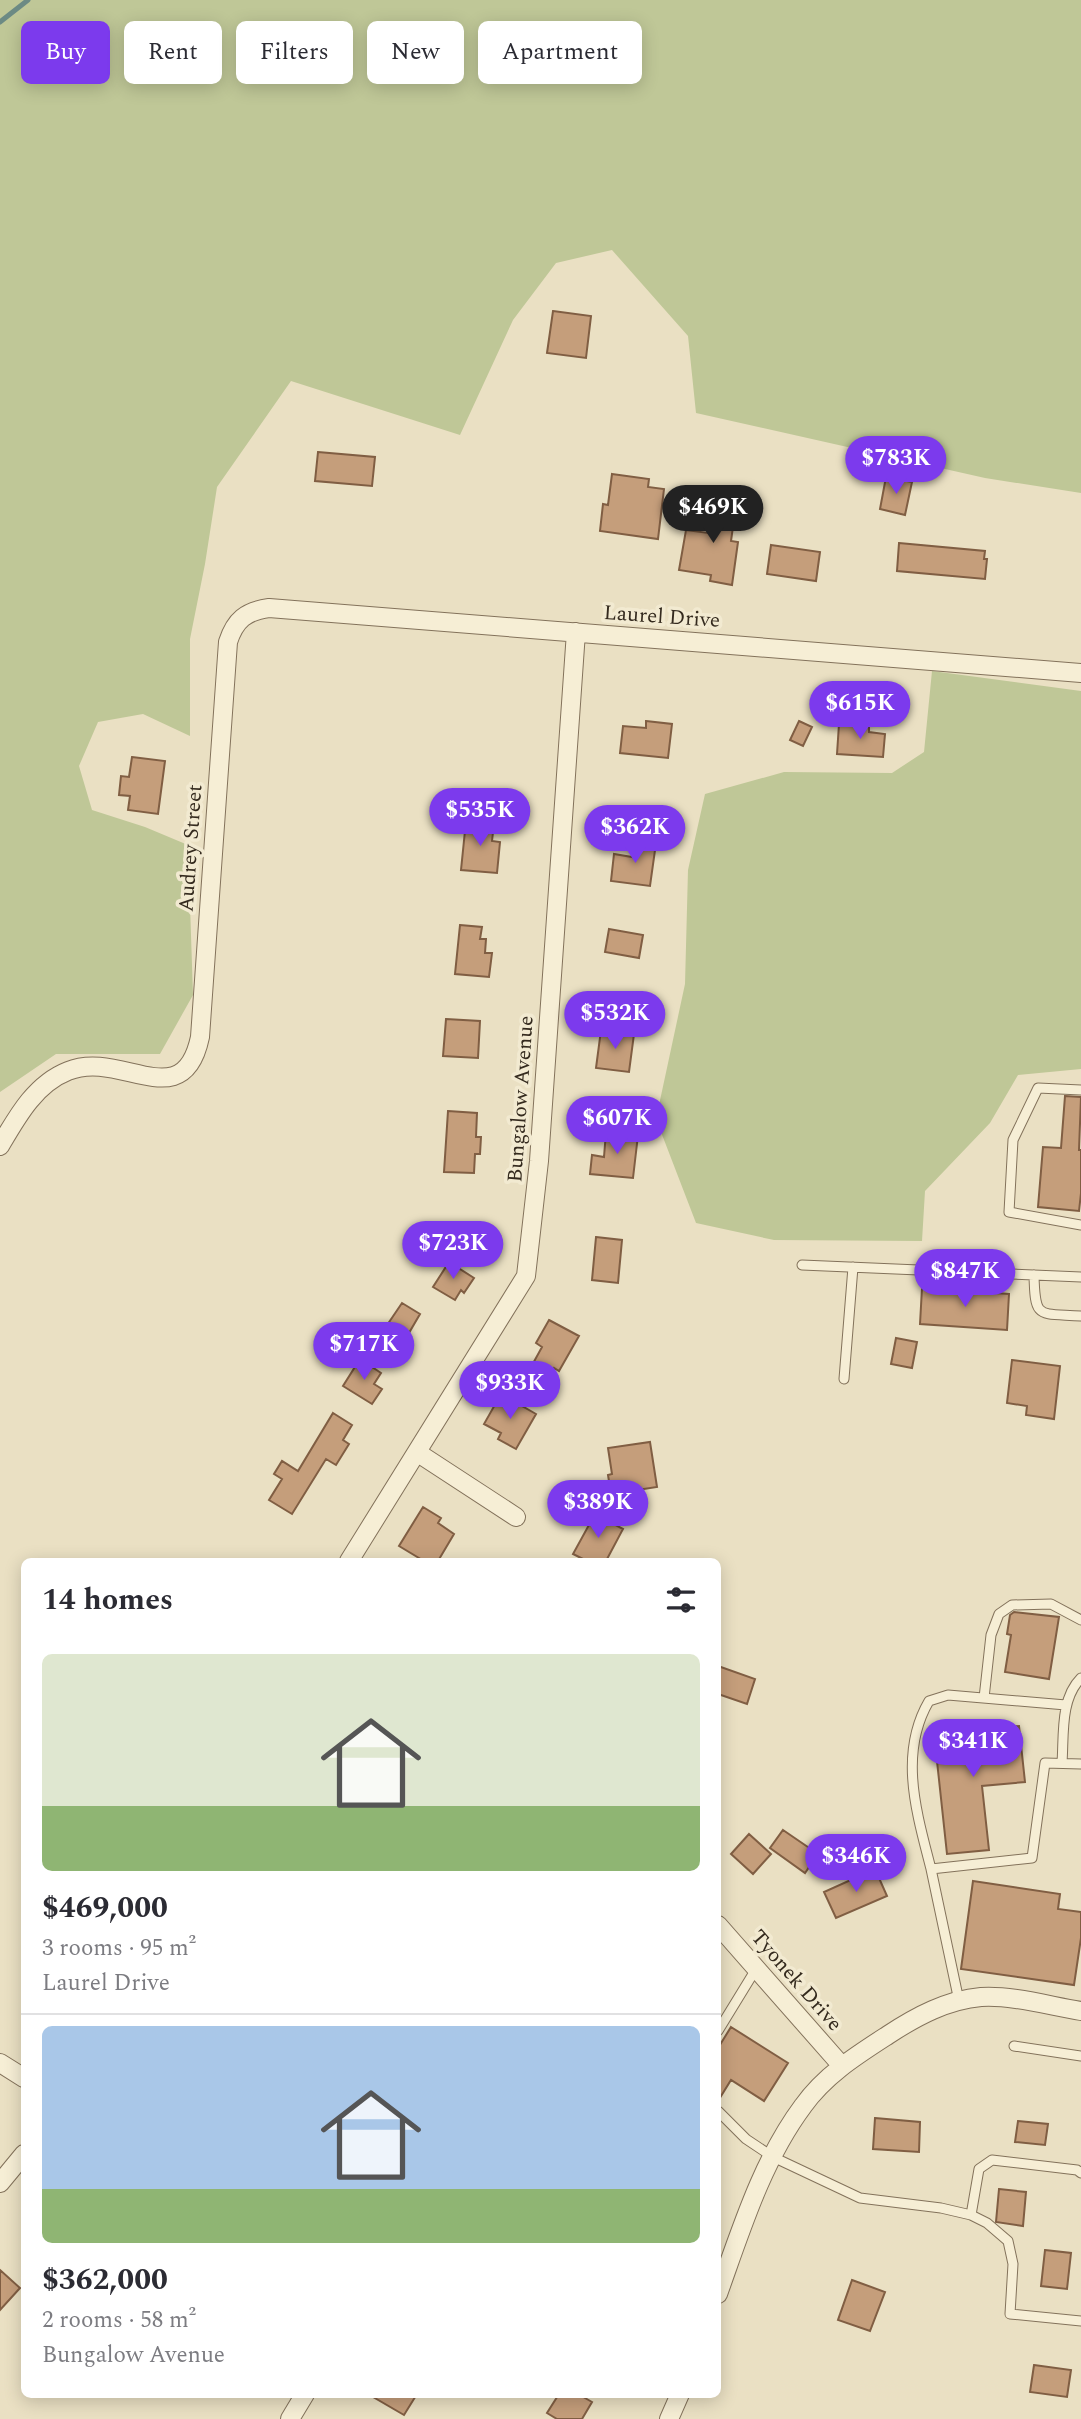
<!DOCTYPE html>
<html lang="en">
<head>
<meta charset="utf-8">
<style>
	:root { --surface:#fff; --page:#f7f7f7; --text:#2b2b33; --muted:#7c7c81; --line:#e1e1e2; --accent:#7c3aed }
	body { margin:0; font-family:Spectral,serif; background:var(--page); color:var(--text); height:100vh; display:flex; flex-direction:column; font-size:26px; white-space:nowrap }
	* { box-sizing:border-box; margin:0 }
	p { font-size:23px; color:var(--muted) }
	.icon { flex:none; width:38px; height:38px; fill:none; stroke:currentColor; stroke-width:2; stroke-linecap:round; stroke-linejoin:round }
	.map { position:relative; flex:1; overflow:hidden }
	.side { position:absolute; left:21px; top:1558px; width:700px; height:840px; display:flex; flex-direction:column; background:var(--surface); border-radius:10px; box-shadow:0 4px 18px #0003 }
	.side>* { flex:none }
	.guide { position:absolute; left:21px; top:21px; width:700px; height:63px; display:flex; gap:14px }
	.price { position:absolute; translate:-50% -60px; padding:0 16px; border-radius:24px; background:var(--accent); color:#fff; font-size:23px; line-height:46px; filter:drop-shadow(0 2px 4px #0008) }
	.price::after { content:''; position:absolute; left:50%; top:42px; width:21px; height:16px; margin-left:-10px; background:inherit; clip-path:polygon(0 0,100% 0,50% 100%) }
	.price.selected { background:#222; color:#fff }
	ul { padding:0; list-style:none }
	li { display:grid; align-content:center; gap:14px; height:371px; padding:0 21px }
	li+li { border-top:2px solid var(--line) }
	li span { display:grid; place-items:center; height:217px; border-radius:10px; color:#555 }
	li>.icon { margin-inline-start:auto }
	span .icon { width:126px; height:126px; fill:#fffc; stroke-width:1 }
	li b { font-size:30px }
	h2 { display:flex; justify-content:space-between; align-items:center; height:84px; padding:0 21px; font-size:30px }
	.pill { padding:0 24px; border-radius:10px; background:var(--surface); box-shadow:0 4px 18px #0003; font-size:24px; line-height:63px }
	.pill.selected { background:var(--accent); color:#fff }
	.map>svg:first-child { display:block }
</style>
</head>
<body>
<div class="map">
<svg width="1081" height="2419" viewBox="0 0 1081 2419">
	<rect width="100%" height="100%" fill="#eae0c3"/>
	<path fill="#bfc797" d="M0,0H1081V493L985,478L696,413L688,336L612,250L556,263L513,320L460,435L291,381L217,487L205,564L190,639V736L143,714L98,722L79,766L92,810L145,827L188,845L193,995L160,1054H56L0,1092Z
		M932,671L1081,691V1069L1018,1075L990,1123L925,1191L922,1241L774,1240L696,1223L656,1119L685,984L688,870L705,794L784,772L892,773L924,752Z"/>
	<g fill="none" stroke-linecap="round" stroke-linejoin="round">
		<path stroke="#6c8a84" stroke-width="5" d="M0,22L28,0"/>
	</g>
	<path fill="#c59e7b" stroke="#805e43" stroke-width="2" d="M553,311L591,316L586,358L547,353Z
		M318,452L375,457L372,486L315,481Z
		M612,474L649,479L648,487L664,489L658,539L600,531L603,504L608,505Z
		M886,477L912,482L905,515L880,509Z
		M714,495L737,498L731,541L738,542L732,585L710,581L711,575L679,570L686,530L708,533Z
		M899,543L985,551L984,559H987L985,579L897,571Z
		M771,545L820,552L816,581L767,574Z
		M646,721L672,724L668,758L620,753L623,726L646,728Z
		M799,721L812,727L803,746L790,740Z
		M839,724L869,726V732L885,734L883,757L837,754Z
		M132,757L165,761L158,814L128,810L130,796L119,795L121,776L129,777Z
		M466,821L494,824L492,841L500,842L497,873L461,870Z
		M634,840L656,843L650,886L611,881L614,854L632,857Z
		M460,925L482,927L480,939H486L485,953H492L489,977L455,974Z
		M609,929L643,935L639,958L605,952Z
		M446,1019L480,1021L478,1058L443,1056Z
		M601,1030L634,1034L629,1072L596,1068Z
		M1065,1096L1081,1097L1079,1150H1081V1193L1079,1211L1038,1207L1043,1147L1061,1148Z
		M448,1111L477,1113L476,1137H481L480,1154H475L474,1173L444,1172Z
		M606,1132L638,1135L633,1178L590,1174L592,1155L604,1157Z
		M596,1237L622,1240L618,1283L592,1280Z
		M449,1262L474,1278L464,1293L461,1290L455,1300L433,1287Z
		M922,1288L1009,1294L1007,1330L920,1324Z
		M402,1303L420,1314L399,1350L379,1337Z
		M549,1320L579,1336L559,1371L554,1368L549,1377L531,1367L542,1347L536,1343Z
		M896,1338L917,1342L912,1368L891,1364Z
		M360,1359L381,1373L374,1384L382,1389L372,1404L343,1386Z
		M1012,1360L1060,1366L1054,1419L1026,1415L1027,1406L1007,1403Z
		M501,1394L536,1414L516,1449L498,1439L501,1433L484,1424Z
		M333,1413L352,1425L343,1440L349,1444L336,1465L326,1459L292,1514L269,1500L282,1479L274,1474L282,1461L298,1471Z
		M650,1442L657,1487L611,1494L608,1475L612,1474L608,1448Z
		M423,1507L441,1518L438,1523L454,1534L438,1561H424L399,1546Z
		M595,1514L623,1529L606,1561H587L573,1554Z
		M1014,1612L1059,1617L1049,1679L1005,1672L1011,1635L1007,1634L1010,1615Z
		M718,1666L755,1679L747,1704L718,1694Z
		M957,1721L958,1733L1019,1726L1025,1782L982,1786L989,1850L947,1854L933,1724Z
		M783,1830L818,1854L805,1873L770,1848Z
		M749,1834L771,1854L753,1874L731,1854Z
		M875,1869L887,1896L836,1918L824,1892Z
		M973,1881L1060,1894L1058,1909L1081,1912V1938L1074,1985L961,1969Z
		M731,2027L788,2063L764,2101L731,2080L718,2101V2048Z
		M875,2118L920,2122L919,2152L873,2149Z
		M1018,2121L1048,2124L1045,2145L1015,2142Z
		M999,2189L1026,2192L1023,2226L996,2222Z
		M1045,2250L1071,2253L1067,2289L1041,2286Z
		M0,2270L20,2288L0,2310Z
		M852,2280L885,2292L870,2331L838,2320Z
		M1034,2365L1071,2370L1067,2397L1030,2392Z
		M368,2394H417L404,2415Z
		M559,2394H578L592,2402L582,2419H557L547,2413Z"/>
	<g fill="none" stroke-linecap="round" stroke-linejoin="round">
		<defs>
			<path id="lane" d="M1081,1090L1038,1088L1013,1140L1009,1212L1081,1225
				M802,1265L1081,1277
				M1034,1275C1035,1320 1038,1313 1081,1316
				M844,1379L853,1267
				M984,1698L991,1635L999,1614L1012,1605L1051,1604L1081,1620
				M1062,1763C1064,1735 1060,1699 1081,1678
				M931,1869C917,1814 898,1754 929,1701L948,1695L1066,1705
				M959,2001L931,1869L1032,1858L1045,1763L1081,1764
				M718,2031L756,1969
				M1014,2046L1081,2056
				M718,2111L746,2139L773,2157L860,2198L941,2208L971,2215L987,2223L1008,2241L1013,2264L1010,2314L1081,2321
				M971,2215L979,2169L992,2160L1077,2170L1081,2173"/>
			<path id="street" d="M0,1146C17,1117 35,1084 68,1071C121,1049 183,1118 200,1037L228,642C235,620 246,611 269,608L1081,673
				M418,1453L516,1517
				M349,1561L526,1276L539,1161L576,632
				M718,1925L842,2066
				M0,2063L24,2078
				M0,2183L24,2154
				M718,2294C741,2230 762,2161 803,2106C825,2075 857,2055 888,2035C917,2016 947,2000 981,1997C1012,1995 1050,2006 1081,2011
				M290,2419L305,2394
				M669,2419L680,2394"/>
		</defs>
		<use href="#lane" stroke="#83725b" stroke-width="11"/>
		<use href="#street" stroke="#83725b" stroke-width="20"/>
		<use href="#lane" stroke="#f6eed5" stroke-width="9"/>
		<use href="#street" stroke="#f6eed5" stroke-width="18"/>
	</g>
	<g text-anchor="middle" stroke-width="7" stroke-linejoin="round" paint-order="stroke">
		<g font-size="21" fill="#342a1e" stroke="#f2ead1">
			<text transform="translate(662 616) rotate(4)" y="7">Laurel Drive</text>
			<text transform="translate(190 848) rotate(-86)" y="7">Audrey Street</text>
			<text transform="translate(520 1099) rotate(-86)" y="7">Bungalow Avenue</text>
			<text transform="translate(797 1980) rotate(49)" y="7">Tyonek Drive</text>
		</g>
	</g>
</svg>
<b class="price" style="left:896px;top:496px">$783K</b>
<b class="price selected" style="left:713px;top:545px">$469K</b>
<b class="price" style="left:860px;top:741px">$615K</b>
<b class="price" style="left:480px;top:848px">$535K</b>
<b class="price" style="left:635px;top:865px">$362K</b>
<b class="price" style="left:615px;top:1051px">$532K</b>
<b class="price" style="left:617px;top:1156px">$607K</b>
<b class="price" style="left:453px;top:1281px">$723K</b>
<b class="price" style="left:965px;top:1309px">$847K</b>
<b class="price" style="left:364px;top:1382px">$717K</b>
<b class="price" style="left:510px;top:1421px">$933K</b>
<b class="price" style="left:598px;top:1540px">$389K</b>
<b class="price" style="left:973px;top:1779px">$341K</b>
<b class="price" style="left:856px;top:1894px">$346K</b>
<div class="guide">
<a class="pill selected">Buy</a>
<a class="pill">Rent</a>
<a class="pill">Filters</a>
<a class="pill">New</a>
<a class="pill">Apartment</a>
</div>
<section class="side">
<h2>14 homes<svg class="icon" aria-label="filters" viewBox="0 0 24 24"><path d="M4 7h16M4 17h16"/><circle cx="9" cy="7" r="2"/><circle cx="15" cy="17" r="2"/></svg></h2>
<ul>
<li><span style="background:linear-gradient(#dfe7d0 70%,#8fb573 0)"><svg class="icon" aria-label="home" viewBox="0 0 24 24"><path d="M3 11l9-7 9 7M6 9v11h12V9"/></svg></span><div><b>$469,000</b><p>3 rooms · 95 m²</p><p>Laurel Drive</p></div></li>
<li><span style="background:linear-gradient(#a9c7e8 75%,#8fb573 0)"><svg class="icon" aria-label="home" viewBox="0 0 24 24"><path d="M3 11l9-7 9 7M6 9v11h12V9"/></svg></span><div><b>$362,000</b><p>2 rooms · 58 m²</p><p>Bungalow Avenue</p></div></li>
</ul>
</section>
</div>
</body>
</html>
